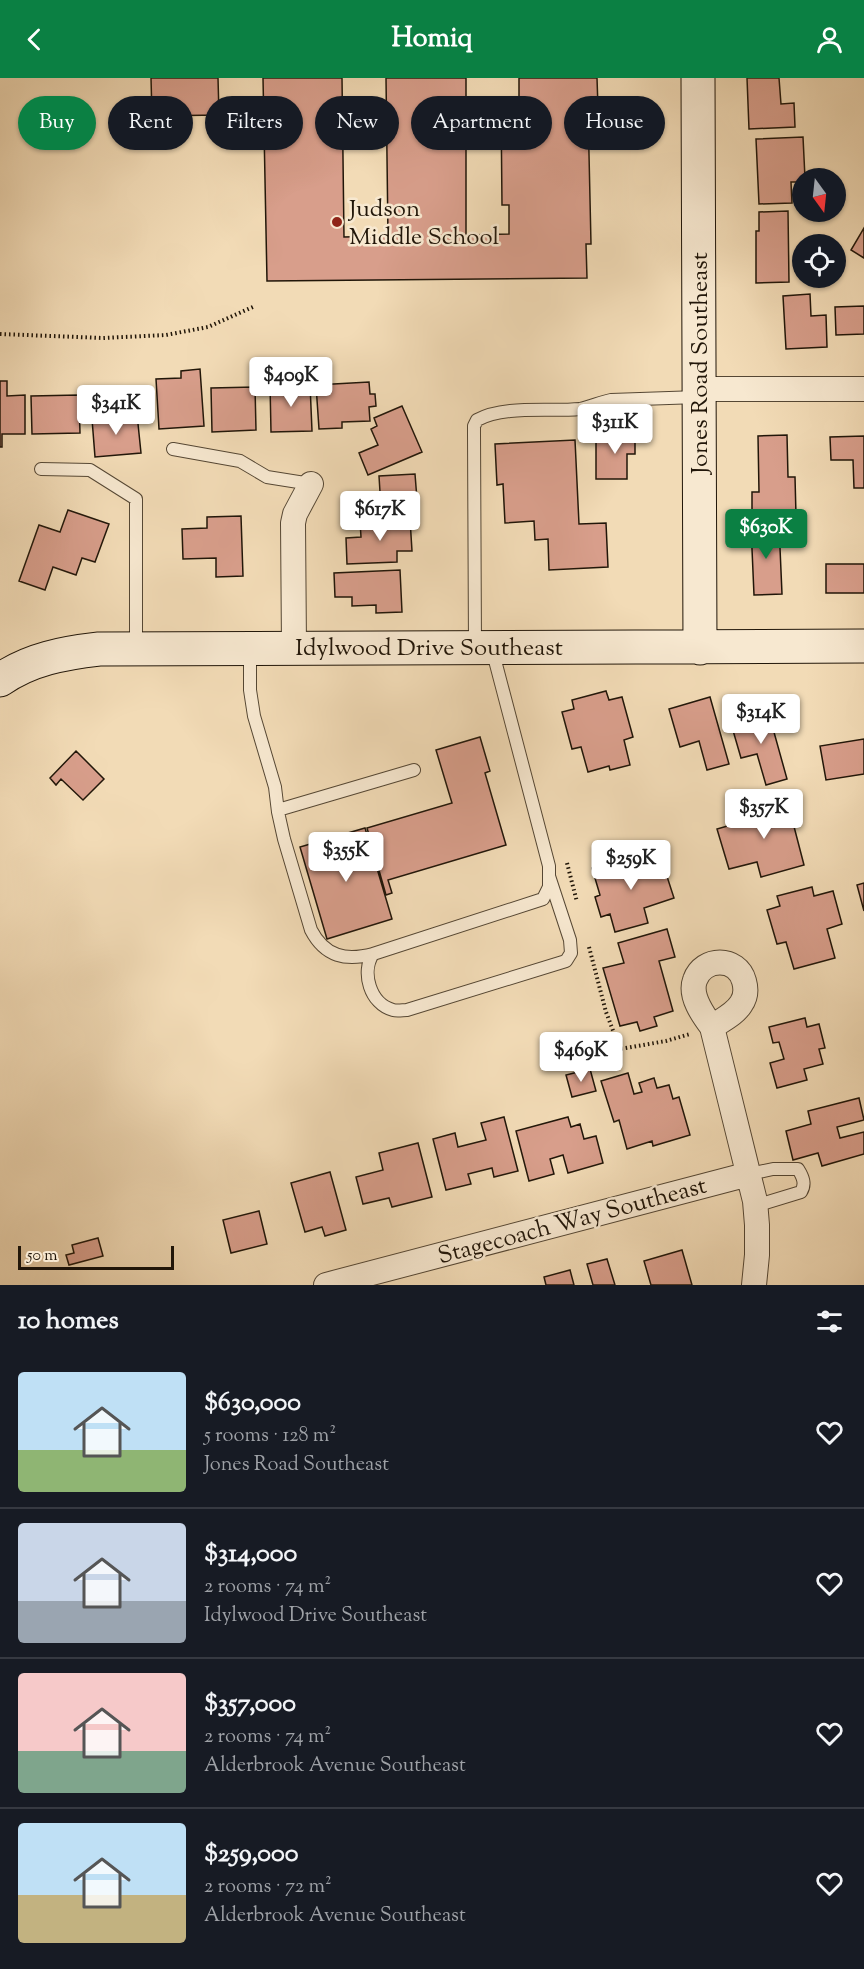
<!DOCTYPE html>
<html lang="en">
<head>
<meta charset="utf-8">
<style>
	:root { --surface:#171b24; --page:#242831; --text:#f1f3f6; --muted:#9ea1a6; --line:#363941; --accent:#0b8043 }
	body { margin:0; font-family:"Sorts Mill Goudy",serif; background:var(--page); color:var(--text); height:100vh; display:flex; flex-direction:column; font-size:22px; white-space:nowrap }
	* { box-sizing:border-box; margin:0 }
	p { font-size:20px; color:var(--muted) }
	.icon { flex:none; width:33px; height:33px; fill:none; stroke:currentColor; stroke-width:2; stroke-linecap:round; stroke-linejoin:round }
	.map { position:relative; height:1207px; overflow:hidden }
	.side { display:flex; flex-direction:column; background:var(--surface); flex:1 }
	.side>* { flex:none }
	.banner { position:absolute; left:18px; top:18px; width:828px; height:54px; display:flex; gap:12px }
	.needle { width:39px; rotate:165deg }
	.fabs { position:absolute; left:792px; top:90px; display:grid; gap:12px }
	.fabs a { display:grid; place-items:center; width:54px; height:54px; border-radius:50%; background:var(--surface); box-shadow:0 2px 4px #0004; font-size:30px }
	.scale { position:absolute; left:18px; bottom:15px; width:156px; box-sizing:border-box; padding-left:6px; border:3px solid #211609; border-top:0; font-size:16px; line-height:21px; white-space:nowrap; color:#211609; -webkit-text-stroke:4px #f7e8d0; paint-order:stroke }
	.price { position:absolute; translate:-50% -51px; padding:0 14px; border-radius:6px; background:#fff; color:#222; font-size:20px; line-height:39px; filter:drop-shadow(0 2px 3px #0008) }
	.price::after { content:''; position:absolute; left:50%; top:36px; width:18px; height:14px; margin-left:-9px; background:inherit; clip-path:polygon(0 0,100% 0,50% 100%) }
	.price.current { background:var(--accent); color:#fff }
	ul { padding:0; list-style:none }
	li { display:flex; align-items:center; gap:18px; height:150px; padding:0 18px }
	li+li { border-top:2px solid var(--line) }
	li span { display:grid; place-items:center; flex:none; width:168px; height:120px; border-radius:6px; color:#555 }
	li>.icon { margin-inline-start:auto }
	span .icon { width:72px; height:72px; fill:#fffc; stroke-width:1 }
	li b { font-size:26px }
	h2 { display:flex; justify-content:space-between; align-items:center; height:72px; padding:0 18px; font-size:26px }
	.pill { padding:0 21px; border-radius:27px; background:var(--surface); box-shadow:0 2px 4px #0004; font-size:21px; line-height:54px }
	.pill.current { background:var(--accent); color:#fff }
	header { display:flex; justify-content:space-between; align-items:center; height:78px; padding:0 18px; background:var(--accent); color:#fff; font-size:27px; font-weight:700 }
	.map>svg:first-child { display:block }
</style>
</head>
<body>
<header><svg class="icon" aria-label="back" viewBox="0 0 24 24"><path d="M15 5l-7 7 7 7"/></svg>Homiq<svg class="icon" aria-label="person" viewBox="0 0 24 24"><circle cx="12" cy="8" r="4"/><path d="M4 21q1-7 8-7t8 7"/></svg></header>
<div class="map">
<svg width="864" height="1207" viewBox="0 0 864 1207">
	<rect width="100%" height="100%" fill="#f2dbb6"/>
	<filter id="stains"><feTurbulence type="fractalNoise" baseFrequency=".00333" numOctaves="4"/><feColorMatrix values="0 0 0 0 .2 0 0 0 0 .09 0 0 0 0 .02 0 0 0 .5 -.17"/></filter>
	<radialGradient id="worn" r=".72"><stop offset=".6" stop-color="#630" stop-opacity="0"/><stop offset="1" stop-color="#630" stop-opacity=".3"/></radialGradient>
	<path fill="#d89e8b" stroke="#211609" stroke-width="1.5" d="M151,0H218L219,37L152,38Z
		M263,0H342L344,159L388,158L386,0H466V157L509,156V127H502L501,25H519V0H597L598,30L588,31L591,166H586L587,200L267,203Z
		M747,0H779L781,26L794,25L795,49L749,51Z
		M803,59L805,100H802V104H791L792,125L759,126L756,61Z
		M788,133L789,204L756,205V153H759V134Z
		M864,150V180L851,172Z
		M810,216L811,238L826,237L827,269L786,271L783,218Z
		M864,228V256L836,257L835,229Z
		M200,291L204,348L159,351L156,301L181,300V293Z
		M0,303H7V318L25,317V356H2V369H0Z
		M369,304L370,316H375L376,328L369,329L370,343L342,344V350L319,351L316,307Z
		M270,306H310L312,353L271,354Z
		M255,309L256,352L212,354L211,310Z
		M79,317L80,355L32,356L31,318Z
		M402,328L422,374L368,397L359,375L378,367L371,351L377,348L374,340Z
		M137,336L141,375L95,379L92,341Z
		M614,352H635V376H627V401H596V363H614Z
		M787,357L788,399H795L796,437L752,438V414H759L758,358Z
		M864,358V410H854L853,382H831L830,359Z
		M575,362L579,446L606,445L608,489L549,492L548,461L535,462L534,443L505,445L503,406L497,407L495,366Z
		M415,396L418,434L371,437L370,414H380L379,398Z
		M68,432L109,446L95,484L82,480L76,497L53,489L45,512L19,503L39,447L60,454Z
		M241,438L243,498L216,499V480L183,481L182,451L207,450V439Z
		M410,441L412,473H397V484L347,486L346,460L361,459L360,443Z
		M779,447L782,516L754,517L751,448Z
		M826,486H864V515H826Z
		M400,492L402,534L376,535V527L352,528V519H335L334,495Z
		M606,613L609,622L622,619L633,659L624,662L630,687L610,692L609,688L588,694L581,669L572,671L562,634L574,631L572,622Z
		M710,619L729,686L707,692L699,663L680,669L669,631Z
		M767,629L787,701L766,707L757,676L741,680L732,649L750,644L747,634Z
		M480,659L490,693L485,695L506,767L388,802L392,815L386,817L367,750L452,725L436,672Z
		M864,661V696L826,702L820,668Z
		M76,673L104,701L83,722L61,701L56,707L50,700Z
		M792,719L796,736L791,737L804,787L761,799L757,784L729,791L717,751L752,741L750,731Z
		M365,750L392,841L327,861L300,769Z
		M624,780L627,790L661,780L674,820L644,830L648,845L615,854L610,836L601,839L595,819L600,817L592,790Z
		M864,805V833L857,807Z
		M812,809L814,818L833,813L842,846L827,851L835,880L794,891L786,864L777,866L767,832L780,828L777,818Z
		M667,851L675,879L659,883L673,933L654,939L657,948L640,953L637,944L620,948L603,890L624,885L618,865Z
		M805,940L807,949L819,946L825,970L819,971L823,986L804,991L807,1002L777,1010L770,985L784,981L779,964L773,965L769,949Z
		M590,991L596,1013L572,1019L566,997Z
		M628,995L634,1016L642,1014L639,1005L654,1000L657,1010L669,1007L673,1021L679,1019L690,1057L653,1068L652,1063L627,1071L619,1042L614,1044L601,1003Z
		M859,1020L864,1042L837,1049L840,1060L864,1054V1076L822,1088L818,1075L793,1082L786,1053L811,1046L808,1033Z
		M504,1039L518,1093L494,1099L492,1090L468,1096L471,1106L446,1112L433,1061L455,1055L458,1069L486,1062L481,1045Z
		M568,1039L571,1049L580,1046L584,1061L596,1058L603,1085L568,1095L563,1077L550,1081L554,1096L529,1103L516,1053Z
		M418,1065L432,1119L392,1129L389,1120L363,1126L356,1099L383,1092L379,1075Z
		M330,1094L346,1152L325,1158L322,1149L305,1154L291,1105Z
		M259,1133L267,1166L231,1175L223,1142Z
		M98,1160L103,1178L69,1187L66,1177L74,1175L72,1167Z
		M682,1172L692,1207H651L644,1183Z
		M607,1181L615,1207H593L587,1186Z
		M570,1192L574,1207H546L544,1199Z"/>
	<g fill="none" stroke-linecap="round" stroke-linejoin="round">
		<defs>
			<path id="lane" d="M173,371L240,383L267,399L311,406
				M41,391L90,392L136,421V569
				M475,568L474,356V348L477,342C505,327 548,334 580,331C590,329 601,324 611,322L698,319
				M492,571L549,788V809L543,821L373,876C361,894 370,926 393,932C397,933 403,932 407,932L566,883L571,875L570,862L549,798
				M250,573V612L254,638L275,709L278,734L284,761L311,852C325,879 346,883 373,876
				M278,732L414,692
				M749,1096L773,1091H798C803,1099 806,1106 801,1114L755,1128"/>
			<path id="street" d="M700,311H864
				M294,569L293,445L295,436L311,406
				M712,949C722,942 735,936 741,926C746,919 746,910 744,903C737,878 703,879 695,902C689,918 703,937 712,949L755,1123L757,1147V1177L754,1207
				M326,1207L749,1096"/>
			<path id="secondary" d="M698,0L700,570
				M0,602C30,581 64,575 99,571L864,568"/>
		</defs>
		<use href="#lane" stroke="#554734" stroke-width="14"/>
		<use href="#street" stroke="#554734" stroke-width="26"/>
		<use href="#secondary" stroke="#211609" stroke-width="35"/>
		<path stroke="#211609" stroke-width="4" stroke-dasharray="1.5 3" stroke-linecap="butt" d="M0,256L103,260L166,257L208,249L255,228
			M567,785L577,824
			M589,869L606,934L620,971L666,963L690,956"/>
		<use href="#lane" stroke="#f7e8d0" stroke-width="12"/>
		<use href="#street" stroke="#f7e8d0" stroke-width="24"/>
		<use href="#secondary" stroke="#f7e8d0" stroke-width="33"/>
	</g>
	<circle fill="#8f2418" stroke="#f7e8d0" stroke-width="2" cx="337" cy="144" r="6"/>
	<g text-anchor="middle" stroke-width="5" stroke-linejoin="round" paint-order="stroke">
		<g font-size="24" fill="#211609" stroke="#f7e8d0" text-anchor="start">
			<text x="349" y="138">Judson<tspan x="349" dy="28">Middle School</tspan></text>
		</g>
		<g font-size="24" fill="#211609" stroke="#f7e8d0">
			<text transform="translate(699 285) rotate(-90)" y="8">Jones Road Southeast</text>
			<text x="429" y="577">Idylwood Drive Southeast</text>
			<text transform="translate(572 1142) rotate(-15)" y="8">Stagecoach Way Southeast</text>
		</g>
	</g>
	<rect width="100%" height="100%" filter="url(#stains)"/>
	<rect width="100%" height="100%" fill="url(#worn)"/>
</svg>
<div class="fabs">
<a><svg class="needle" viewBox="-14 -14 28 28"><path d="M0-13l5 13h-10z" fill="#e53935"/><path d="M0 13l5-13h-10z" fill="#9ea1a6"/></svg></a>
<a><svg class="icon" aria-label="locate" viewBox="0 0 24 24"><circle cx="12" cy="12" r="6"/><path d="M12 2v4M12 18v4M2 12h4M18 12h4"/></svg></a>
</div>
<div class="scale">50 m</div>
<b class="price" style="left:291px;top:330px">$409K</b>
<b class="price" style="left:116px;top:358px">$341K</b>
<b class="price" style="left:615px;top:377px">$311K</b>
<b class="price" style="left:380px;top:464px">$617K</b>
<b class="price current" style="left:766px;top:482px">$630K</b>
<b class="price" style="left:761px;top:667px">$314K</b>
<b class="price" style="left:764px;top:762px">$357K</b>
<b class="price" style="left:346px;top:805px">$355K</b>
<b class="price" style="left:631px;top:813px">$259K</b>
<b class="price" style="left:581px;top:1005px">$469K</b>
<div class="banner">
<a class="pill current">Buy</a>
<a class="pill">Rent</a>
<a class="pill">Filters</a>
<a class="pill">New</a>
<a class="pill">Apartment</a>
<a class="pill">House</a>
</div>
</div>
<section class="side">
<h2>10 homes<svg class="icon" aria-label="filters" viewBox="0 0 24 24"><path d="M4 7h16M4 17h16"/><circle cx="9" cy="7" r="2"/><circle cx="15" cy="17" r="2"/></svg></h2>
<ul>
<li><span style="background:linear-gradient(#bfe0f5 65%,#8fb573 0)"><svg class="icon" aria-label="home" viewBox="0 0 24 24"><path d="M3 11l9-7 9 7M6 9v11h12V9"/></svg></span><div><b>$630,000</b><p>5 rooms · 128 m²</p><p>Jones Road Southeast</p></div><svg class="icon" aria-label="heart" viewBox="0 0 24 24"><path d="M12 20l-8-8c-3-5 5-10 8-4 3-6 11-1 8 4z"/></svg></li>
<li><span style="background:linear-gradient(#c9d6e8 65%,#9aa5b1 0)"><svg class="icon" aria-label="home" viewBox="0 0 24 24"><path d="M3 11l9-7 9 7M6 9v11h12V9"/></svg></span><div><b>$314,000</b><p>2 rooms · 74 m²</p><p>Idylwood Drive Southeast</p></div><svg class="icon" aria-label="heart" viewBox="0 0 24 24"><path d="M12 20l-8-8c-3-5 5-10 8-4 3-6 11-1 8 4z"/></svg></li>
<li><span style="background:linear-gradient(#f6c9c9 65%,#7fa58c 0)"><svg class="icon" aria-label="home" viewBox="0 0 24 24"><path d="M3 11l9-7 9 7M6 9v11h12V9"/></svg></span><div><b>$357,000</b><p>2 rooms · 74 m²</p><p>Alderbrook Avenue Southeast</p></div><svg class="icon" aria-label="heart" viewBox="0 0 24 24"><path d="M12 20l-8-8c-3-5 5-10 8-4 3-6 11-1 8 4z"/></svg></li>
<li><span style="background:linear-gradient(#bfe0f5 60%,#c2b280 0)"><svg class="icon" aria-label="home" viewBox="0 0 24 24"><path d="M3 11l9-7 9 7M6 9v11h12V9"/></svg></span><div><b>$259,000</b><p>2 rooms · 72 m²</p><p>Alderbrook Avenue Southeast</p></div><svg class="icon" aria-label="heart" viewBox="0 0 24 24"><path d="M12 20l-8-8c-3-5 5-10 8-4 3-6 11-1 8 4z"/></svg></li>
</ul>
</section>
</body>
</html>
